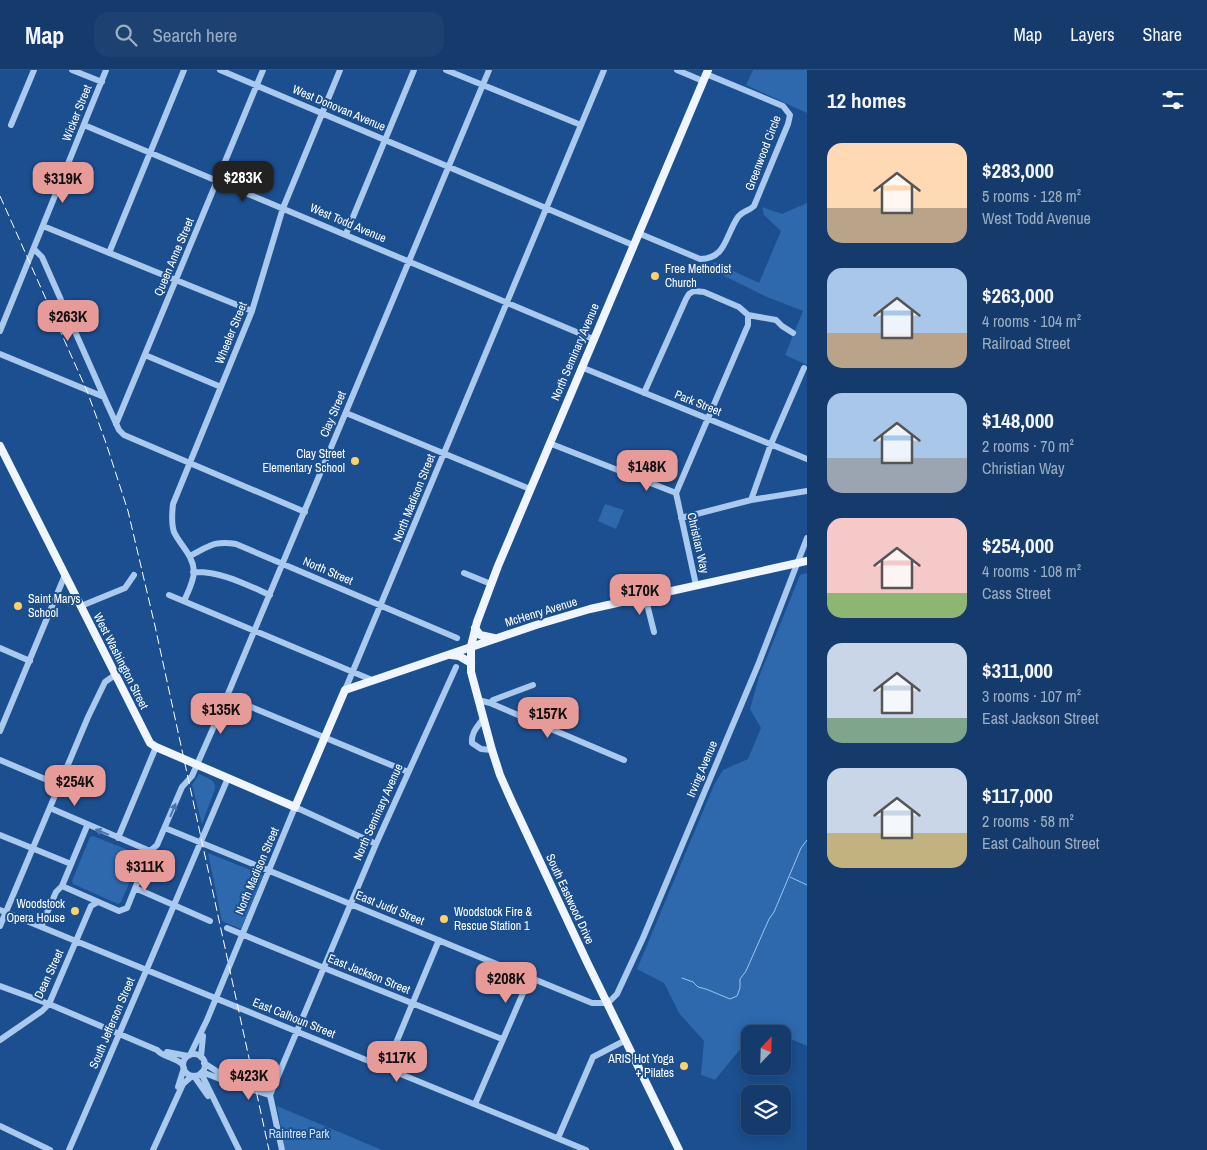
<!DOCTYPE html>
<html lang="en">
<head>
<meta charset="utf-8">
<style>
	:root { --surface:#143b6b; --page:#1d4271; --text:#f1f3f6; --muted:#9dadc1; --line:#33557e; --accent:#e69b98 }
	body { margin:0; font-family:"Archivo Narrow",sans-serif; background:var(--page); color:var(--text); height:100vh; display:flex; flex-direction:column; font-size:19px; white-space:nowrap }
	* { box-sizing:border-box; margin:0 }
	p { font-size:16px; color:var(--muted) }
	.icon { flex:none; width:28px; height:28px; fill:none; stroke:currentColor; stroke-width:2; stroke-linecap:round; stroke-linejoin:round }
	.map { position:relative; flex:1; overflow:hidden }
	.side { display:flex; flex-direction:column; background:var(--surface); width:400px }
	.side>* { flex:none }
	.needle { width:32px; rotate:23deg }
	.fabs { position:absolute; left:741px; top:955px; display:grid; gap:10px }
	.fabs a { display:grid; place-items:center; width:50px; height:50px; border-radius:10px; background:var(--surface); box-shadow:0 2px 12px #0003,0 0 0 1px var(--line); font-size:25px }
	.price { position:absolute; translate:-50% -42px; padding:0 11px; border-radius:10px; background:var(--accent); color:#111; font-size:16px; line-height:32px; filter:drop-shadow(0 1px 2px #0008) }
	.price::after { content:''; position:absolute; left:50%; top:30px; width:15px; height:11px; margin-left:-8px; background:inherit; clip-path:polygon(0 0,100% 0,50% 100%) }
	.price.current { background:#222; color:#fff }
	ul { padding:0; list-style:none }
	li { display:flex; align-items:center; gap:15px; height:125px; padding:0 20px }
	li span { display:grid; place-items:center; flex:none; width:140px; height:100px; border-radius:15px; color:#555 }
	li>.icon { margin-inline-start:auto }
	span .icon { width:60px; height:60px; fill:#fffc; stroke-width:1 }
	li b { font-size:21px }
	h2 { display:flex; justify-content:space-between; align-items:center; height:60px; padding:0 20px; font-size:21px }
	header { display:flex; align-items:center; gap:30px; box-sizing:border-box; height:70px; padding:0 25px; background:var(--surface); border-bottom:1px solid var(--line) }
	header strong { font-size:24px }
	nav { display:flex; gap:28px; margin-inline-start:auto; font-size:18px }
	.search { width:350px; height:45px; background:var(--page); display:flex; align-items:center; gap:12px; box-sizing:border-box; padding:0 18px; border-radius:15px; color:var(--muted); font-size:19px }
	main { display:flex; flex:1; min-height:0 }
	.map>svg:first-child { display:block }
</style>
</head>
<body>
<header>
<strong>Map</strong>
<div class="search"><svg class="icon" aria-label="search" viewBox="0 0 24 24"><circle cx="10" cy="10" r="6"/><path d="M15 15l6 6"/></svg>Search here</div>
<nav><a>Map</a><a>Layers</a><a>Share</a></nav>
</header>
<main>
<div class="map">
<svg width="807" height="1080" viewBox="0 0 807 1080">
	<rect width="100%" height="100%" fill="#1b4f8f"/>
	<path fill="#2e69ad" d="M753,0H807V43L746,15Z
		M807,133V295L785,285L803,241L767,227L710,199L714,192L759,213L781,161L764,145L762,137L782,144Z
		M605,434L624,440L616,459L598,451Z
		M807,503V976L793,970L783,972L782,964H750V977L741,978L715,1010L701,1005L704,971L679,943L664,913L637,899L714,715L723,700L748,689L761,658L750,639L759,607L800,505Z
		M199,704C207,708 216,709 215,719L202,754L192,715Z
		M93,766L138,784L140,788L121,832L118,834L73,814L72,811L90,767Z
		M208,783L263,805L241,859L222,851Z
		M277,1036L382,1080H285Z"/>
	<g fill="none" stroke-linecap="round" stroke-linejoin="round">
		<path stroke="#9cc4f0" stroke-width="1" d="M790,807L807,815
			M682,908L693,912L698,917L706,919L730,929L737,926L740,918V909L746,901L769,849L774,842L801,778L807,770"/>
		<path stroke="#a9c9ee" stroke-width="6" d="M72,0L102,12
			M220,0L633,175
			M446,0L581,55
			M677,0L703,11
			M11,55L34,0
			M84,55L593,269
			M43,156L252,241
			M638,163L700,189C726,189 725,166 738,147C742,141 749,141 754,136L788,54L790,45L783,36L706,4
			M346,164L414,0
			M34,179L42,187L104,327L119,360L124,365L305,442
			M109,183L184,0
			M0,261L106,0
			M0,284L104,327
			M145,285L221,317
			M581,297L807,389
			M644,323L686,229L689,224L694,221L704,222L739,237L748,245L776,250L782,256L793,263
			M346,343L530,419
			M116,354L263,0
			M549,373L676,423L696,515
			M676,423L748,255V245
			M751,430L771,374L804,298
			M681,448L751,430L807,421
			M190,486C208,477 214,470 236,474L457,568
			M193,502C221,501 245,514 270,525
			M464,503L491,514
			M169,525L372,610
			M645,526L654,562
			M184,531C188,522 194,511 194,501C193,485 180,475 174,462C171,453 172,443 173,434L252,241L283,138L340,0
			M81,536L125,518L134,505
			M0,578L30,591
			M345,620L604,0
			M227,627L408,702
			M478,630L490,633L624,690
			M490,633L493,630L533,615
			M483,649C477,657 471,663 472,673L481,679L492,680
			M0,661L65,505
			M0,690L59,715
			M50,738L150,781
			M165,758L592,933H608L617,924L643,868L758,595L807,468
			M0,765L71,794
			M118,768L156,677
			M150,781L157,775L182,717L192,706L222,638L489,0
			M62,816L119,841L127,838L150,781
			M135,818L210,851
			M0,840L586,1080
			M0,856L88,647L105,612L115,605
			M41,857L56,822L62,816L87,756
			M227,858L324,898L502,969
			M0,916L49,934L157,980C164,988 176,987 183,995
			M0,970L42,941L49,934L91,836L98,832
			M167,982L188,986
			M183 995a11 11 0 1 1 22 0a11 11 0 1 1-22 0Z
			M190,985L207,950L295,737L376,774
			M201,987L203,966
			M204,993L221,1004
			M386,997L439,870
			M202,1002L233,1014L270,1025
			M201,1003L239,1080
			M194,1006L208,1026
			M178,1017L184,998
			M270,1025L376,774L456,597
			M270,1025L282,1080
			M475,1034L530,907
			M0,1056L50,1080
			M558,1068L593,987L626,970
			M69,1080C123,957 175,832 228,708
			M153,1080L183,1014L192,1006"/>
		<path stroke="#f0f6ff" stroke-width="8" d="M0,376L150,673L156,677L295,737L345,620L536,555L590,539L807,491
			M475,558L480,565L494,568
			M451,585L459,586L471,593
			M679,1080L587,892L512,732L500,705L492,680L471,602V576L477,552L498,496L708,0"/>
		<path stroke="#fff" stroke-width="1" stroke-dasharray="9 4" stroke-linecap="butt" d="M0,126L87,321L106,373L128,441L155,556L269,1080"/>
	</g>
	<defs><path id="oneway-solid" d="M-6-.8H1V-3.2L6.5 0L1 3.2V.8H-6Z" transform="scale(1.25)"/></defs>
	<g fill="#4674ac">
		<use href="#oneway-solid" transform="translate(173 740) rotate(-67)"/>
		<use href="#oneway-solid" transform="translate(102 762) rotate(-158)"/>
	</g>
	<g fill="#ffd166" stroke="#1b4f8f" stroke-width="2">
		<circle cx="655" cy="206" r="5"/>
		<circle cx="355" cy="391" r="5"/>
		<circle cx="18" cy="536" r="5"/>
		<circle cx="75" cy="841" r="5"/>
		<circle cx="444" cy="849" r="5"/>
		<circle cx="684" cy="996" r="5"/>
	</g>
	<g text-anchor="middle" stroke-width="4" stroke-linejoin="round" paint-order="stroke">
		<g font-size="12" fill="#fff" stroke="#1b4f8f">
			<text transform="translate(339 38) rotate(23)" y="4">West Donovan Avenue</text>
			<text transform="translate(77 43) rotate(-68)" y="4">Wicker Street</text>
			<text transform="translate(763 83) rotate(-69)" y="4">Greenwood Circle</text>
			<text transform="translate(348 153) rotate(23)" y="4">West Todd Avenue</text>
			<text transform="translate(174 187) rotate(-67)" y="4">Queen Anne Street</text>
			<text transform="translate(231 263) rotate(-68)" y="4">Wheeler Street</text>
			<text transform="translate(575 282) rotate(-67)" y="4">North Seminary Avenue</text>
			<text transform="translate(698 333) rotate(22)" y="4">Park Street</text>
			<text transform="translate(333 344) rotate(-67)" y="4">Clay Street</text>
			<text transform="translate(414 428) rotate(-68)" y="4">North Madison Street</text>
			<text transform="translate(698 473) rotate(77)" y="4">Christian Way</text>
			<text transform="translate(328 501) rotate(23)" y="4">North Street</text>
			<text transform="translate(541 542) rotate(-17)" y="4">McHenry Avenue</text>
			<text transform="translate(121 591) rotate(63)" y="4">West Washington Street</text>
			<text transform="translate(702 699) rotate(-67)" y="4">Irving Avenue</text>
			<text transform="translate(378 742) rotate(-66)" y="4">North Seminary Avenue</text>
			<text transform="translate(257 801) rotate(-67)" y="4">North Madison Street</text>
			<text transform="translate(570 829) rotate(65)" y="4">South Eastwood Drive</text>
			<text transform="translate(390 838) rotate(22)" y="4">East Judd Street</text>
			<text transform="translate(49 904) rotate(-65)" y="4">Dean Street</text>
			<text transform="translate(369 904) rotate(22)" y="4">East Jackson Street</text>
			<text transform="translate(294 948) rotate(22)" y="4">East Calhoun Street</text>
			<text transform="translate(112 953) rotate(-67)" y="4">South Jefferson Street</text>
		</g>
		<g font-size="12" fill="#fff" stroke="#1b4f8f" text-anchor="start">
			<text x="665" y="203">Free Methodist<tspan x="665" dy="14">Church</tspan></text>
			<text x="345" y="388" text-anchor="end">Clay Street<tspan x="345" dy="14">Elementary School</tspan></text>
			<text x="28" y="533">Saint Marys<tspan x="28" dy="14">School</tspan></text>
			<text x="65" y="838" text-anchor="end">Woodstock<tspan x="65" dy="14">Opera House</tspan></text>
			<text x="454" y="846">Woodstock Fire &amp;<tspan x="454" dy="14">Rescue Station 1</tspan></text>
			<text x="674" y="993" text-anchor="end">ARIS Hot Yoga<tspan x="674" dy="14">+ Pilates</tspan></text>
		</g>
		<g font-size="12" fill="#cfe3fa" stroke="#1b4f8f">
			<text x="299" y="1068">Raintree Park</text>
		</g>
	</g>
</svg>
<div class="fabs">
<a><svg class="needle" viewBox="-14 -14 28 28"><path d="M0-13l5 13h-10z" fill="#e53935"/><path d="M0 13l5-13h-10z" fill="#9dadc1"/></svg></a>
<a><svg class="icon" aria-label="layers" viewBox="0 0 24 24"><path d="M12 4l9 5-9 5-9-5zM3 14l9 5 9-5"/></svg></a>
</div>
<b class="price current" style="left:243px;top:133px">$283K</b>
<b class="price" style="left:63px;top:134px">$319K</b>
<b class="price" style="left:68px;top:272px">$263K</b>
<b class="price" style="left:647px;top:422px">$148K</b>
<b class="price" style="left:640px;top:546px">$170K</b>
<b class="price" style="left:221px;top:665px">$135K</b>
<b class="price" style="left:548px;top:669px">$157K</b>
<b class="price" style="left:75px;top:737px">$254K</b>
<b class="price" style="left:145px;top:822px">$311K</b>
<b class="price" style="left:506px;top:934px">$208K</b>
<b class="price" style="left:397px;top:1013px">$117K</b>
<b class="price" style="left:249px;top:1031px">$423K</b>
</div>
<section class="side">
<h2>12 homes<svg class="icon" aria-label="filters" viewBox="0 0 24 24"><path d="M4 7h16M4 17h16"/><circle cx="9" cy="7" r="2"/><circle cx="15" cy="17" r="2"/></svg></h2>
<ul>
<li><span style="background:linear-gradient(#ffd9b3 65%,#b9a48a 0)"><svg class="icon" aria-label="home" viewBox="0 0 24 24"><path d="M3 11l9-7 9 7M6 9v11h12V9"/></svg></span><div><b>$283,000</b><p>5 rooms · 128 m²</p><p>West Todd Avenue</p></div></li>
<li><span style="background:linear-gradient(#a9c7e8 65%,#b9a48a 0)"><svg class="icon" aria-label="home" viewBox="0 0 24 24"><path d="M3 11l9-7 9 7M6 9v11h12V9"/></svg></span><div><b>$263,000</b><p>4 rooms · 104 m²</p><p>Railroad Street</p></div></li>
<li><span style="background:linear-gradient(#a9c7e8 65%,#9aa5b1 0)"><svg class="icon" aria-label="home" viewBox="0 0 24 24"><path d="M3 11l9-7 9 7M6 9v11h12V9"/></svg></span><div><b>$148,000</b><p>2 rooms · 70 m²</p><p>Christian Way</p></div></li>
<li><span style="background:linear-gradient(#f6c9c9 75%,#8fb573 0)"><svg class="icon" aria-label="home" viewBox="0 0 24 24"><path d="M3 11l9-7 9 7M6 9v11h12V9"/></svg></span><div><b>$254,000</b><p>4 rooms · 108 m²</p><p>Cass Street</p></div></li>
<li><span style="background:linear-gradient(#c9d6e8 75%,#7fa58c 0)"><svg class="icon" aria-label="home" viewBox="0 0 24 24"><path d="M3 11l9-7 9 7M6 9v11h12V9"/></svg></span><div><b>$311,000</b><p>3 rooms · 107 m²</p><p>East Jackson Street</p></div></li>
<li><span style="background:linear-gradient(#c9d6e8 65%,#c2b280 0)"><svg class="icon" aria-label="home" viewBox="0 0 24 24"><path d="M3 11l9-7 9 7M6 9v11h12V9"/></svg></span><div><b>$117,000</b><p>2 rooms · 58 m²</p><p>East Calhoun Street</p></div></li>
</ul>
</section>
</main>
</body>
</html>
